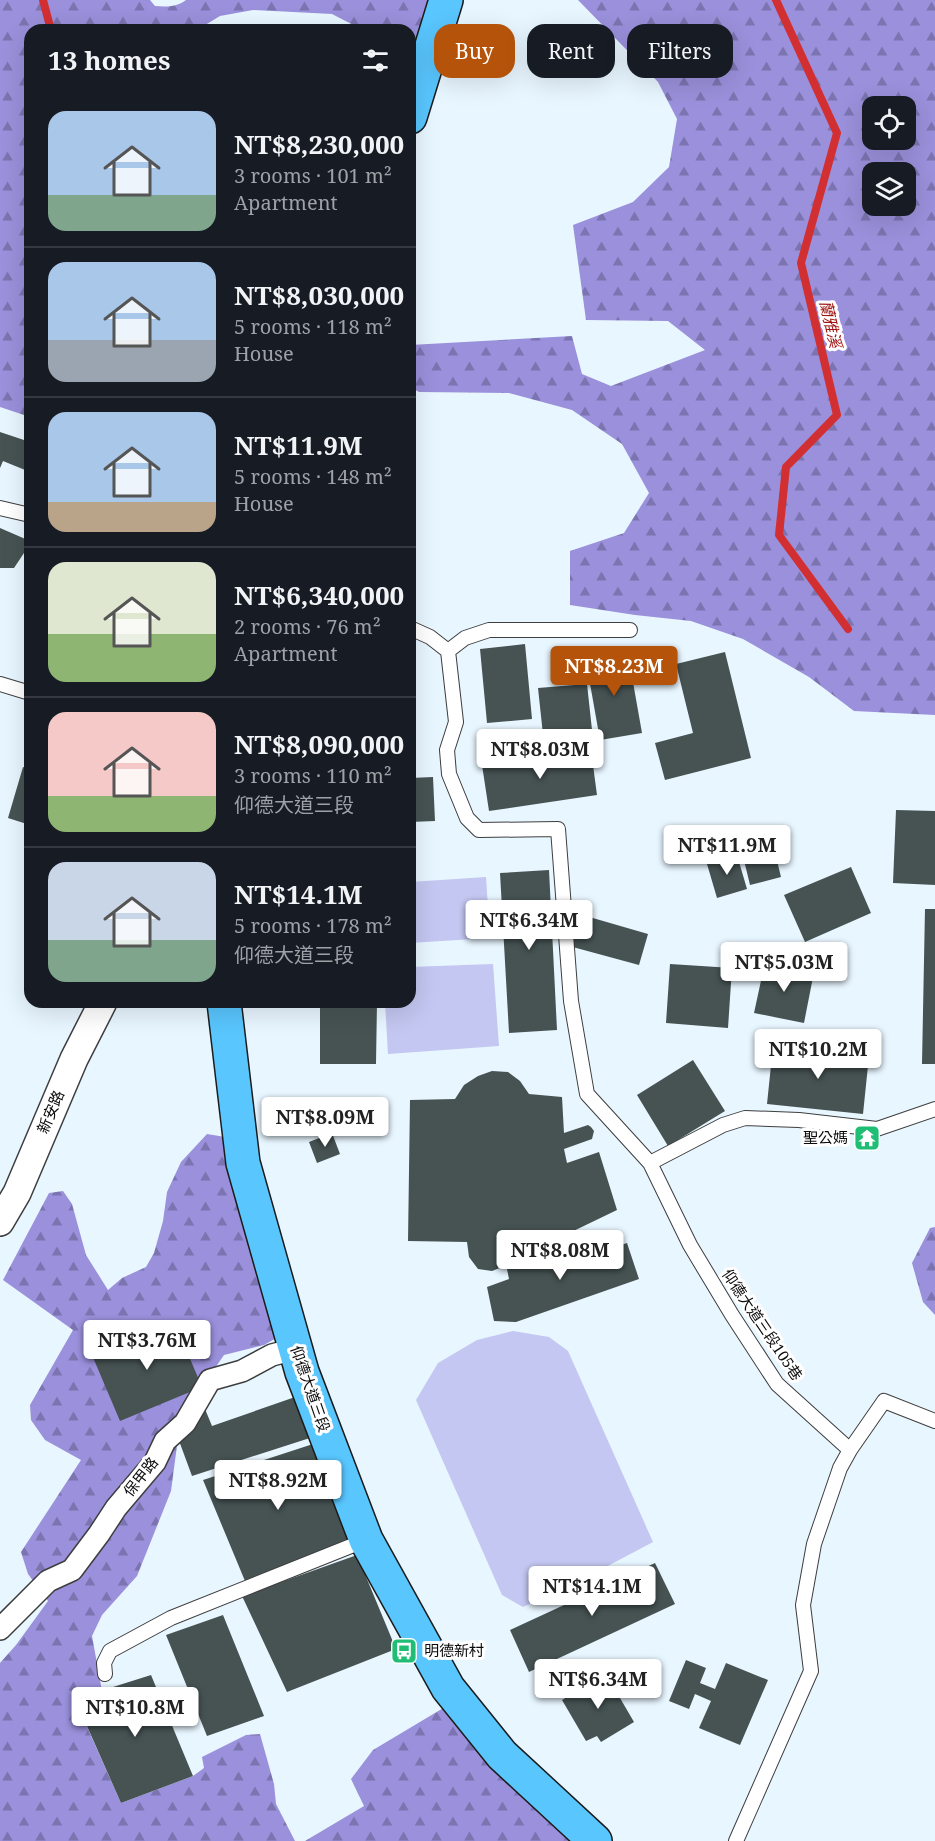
<!DOCTYPE html>
<html lang="en">
<head>
<meta charset="utf-8">
<style>
	:root { --surface:#171b24; --page:#20242c; --text:#f1f3f6; --muted:#9ea1a6; --line:#363941; --accent:#b45309 }
	body { margin:0; font-family:"Noto Serif","Noto Sans TC",serif; background:var(--page); color:var(--text); height:100vh; display:flex; flex-direction:column; font-size:22px; white-space:nowrap }
	* { box-sizing:border-box; margin:0 }
	p { font-size:20px; color:var(--muted) }
	.icon { flex:none; width:33px; height:33px; fill:none; stroke:currentColor; stroke-width:2; stroke-linecap:round; stroke-linejoin:round }
	.map { position:relative; flex:1; overflow:hidden }
	.side { position:absolute; left:24px; top:24px; width:392px; height:984px; display:flex; flex-direction:column; background:var(--surface); border-radius:18px; box-shadow:0 6px 24px #0002 }
	.side>* { flex:none }
	.hud { position:absolute; left:434px; top:24px; width:411px; height:54px; display:flex; gap:12px }
	.buttons { position:absolute; left:862px; top:96px; display:grid; gap:12px }
	.buttons a { display:grid; place-items:center; width:54px; height:54px; border-radius:12px; background:var(--surface); box-shadow:0 6px 24px #0002; font-size:30px }
	.price { position:absolute; translate:-50% -51px; padding:0 14px; border-radius:6px; background:#fff; color:#222; font-size:20px; line-height:39px; filter:drop-shadow(0 2px 3px #0008) }
	.price::after { content:''; position:absolute; left:50%; top:36px; width:18px; height:14px; margin-left:-9px; background:inherit; clip-path:polygon(0 0,100% 0,50% 100%) }
	.price.on { background:var(--accent); color:#fff }
	ul { padding:0; list-style:none }
	li { display:flex; align-items:center; gap:18px; height:150px; padding:0 24px }
	li+li { border-top:2px solid var(--line) }
	li span { display:grid; place-items:center; flex:none; width:168px; height:120px; border-radius:18px; color:#555 }
	li>.icon { margin-inline-start:auto }
	span .icon { width:72px; height:72px; fill:#fffc; stroke-width:1 }
	li b { font-size:26px }
	h2 { display:flex; justify-content:space-between; align-items:center; height:72px; padding:0 24px; font-size:26px }
	.tag { padding:0 21px; border-radius:18px; background:var(--surface); box-shadow:0 6px 24px #0002; font-size:21px; line-height:54px }
	.tag.on { background:var(--accent); color:#fff }
	.map>svg:first-child { display:block }
</style>
</head>
<body>
<div class="map">
<svg width="935" height="1841" viewBox="0 0 935 1841">
	<defs>
		<pattern id="forest-firs" width="22" height="20" patternUnits="userSpaceOnUse" patternTransform="scale(1.5)"><rect width="22" height="20" fill="#9a90db"/><path d="M5 1l3.5 6h-7zM16 11l3.5 6h-7z" fill="#7c74b0"/></pattern>
	</defs>
	<rect width="100%" height="100%" fill="#e8f6ff"/>
	<path fill="url(#forest-firs)" fill-rule="evenodd" d="M0,0H150L155,6C166,7 177,7 186,0H430L410,65V30H363L332,14L253,10L220,16L197,30H30V417L0,407Z
		M578,0H935V715L854,711L809,677L743,639L691,621L635,615L570,605V551L624,533L649,493L622,444L572,410L509,393L419,392L410,387V345L572,336L582,374L611,386L705,350L668,321L586,320L573,225L633,202L669,167L677,119L658,82ZM906,106V140H873V106ZM906,172V206H873V172Z
		M207,1134L225,1137L280,1336L264,1345L224,1355L202,1387L178,1438L171,1491L137,1576L102,1615L92,1636L102,1691L75,1700L121,1803L193,1776L204,1768L202,1757L246,1735L260,1734L274,1784L276,1804L295,1841H0V1663L16,1645L48,1601L28,1574L21,1552L81,1460L45,1440L31,1420L30,1405L73,1330L3,1280L49,1193L63,1191L72,1204L86,1255L108,1290L122,1278L146,1267L154,1253L163,1221L167,1192L181,1162Z
		M935,1227V1315L923,1302L912,1263L930,1228Z
		M445,1707L573,1841H305L364,1806L351,1779L373,1750Z"/>
	<path fill="#c3c7f1" d="M486,877L490,938L410,943V882Z
		M493,964L499,1046L388,1054L385,1002H410V967Z
		M513,1331L549,1337L568,1351L653,1542L585,1578L523,1607L502,1595L416,1400L438,1363L477,1340Z"/>
	<g fill="none" stroke-linecap="round" stroke-linejoin="round">
		<path stroke="#d22f32" stroke-width="8" d="M43,0L51,30
			M776,0L837,133L801,263L837,415L786,467L779,535L848,629"/>
	</g>
	<path fill="#475353" d="M0,432L30,442V472L3,461L0,468Z
		M0,528L30,541V544L14,568H0Z
		M525,644L532,719L487,723L480,649Z
		M725,652L751,758L665,780L655,743L693,733L676,664Z
		M628,654L642,733L600,740L586,661Z
		M587,684L593,739L544,744L538,688Z
		M591,750L597,795L489,811L482,765Z
		M23,767L30,769V825L8,818Z
		M433,777L435,821L410,822V778Z
		M896,810L935,811V885L893,883Z
		M774,848L781,877L750,885L743,856Z
		M737,855L747,889L717,898L707,864Z
		M851,867L871,913L805,942L784,895Z
		M549,870L557,1030L509,1033L500,873Z
		M925,909H935V1064H922Z
		M579,914L648,934L639,965L569,946Z
		M765,962L814,972L804,1023L754,1013Z
		M670,964L732,968L728,1028L666,1023Z
		M320,1002H377L376,1064H320Z
		M773,1046L869,1056L863,1114L767,1104Z
		M693,1060L725,1111L668,1146L637,1095Z
		M492,1071L508,1072L520,1081L529,1094L562,1097L564,1133L588,1125L591,1127L594,1131L592,1139L564,1149L567,1163L599,1152L617,1210L561,1237L517,1240V1252L510,1264L492,1271L478,1269L469,1257L467,1242L408,1241L410,1100L455,1099L464,1085L478,1076Z
		M332,1133L340,1154L317,1163L309,1142Z
		M589,1240L591,1255L627,1243L639,1279L516,1322L494,1321L487,1287L509,1279L507,1269Z
		M174,1321L202,1387L120,1421L92,1355Z
		M298,1396L313,1437L192,1476L178,1438L205,1409L212,1426Z
		M313,1444L354,1539L245,1581L203,1480Z
		M357,1555L396,1649L287,1692L242,1596Z
		M655,1563L675,1604L529,1672L510,1630Z
		M223,1615L264,1716L207,1736L166,1635Z
		M686,1660L706,1668L700,1683L715,1689L726,1663L768,1680L740,1745L699,1728L711,1701L695,1694L689,1709L669,1701Z
		M606,1674L634,1722L601,1742L597,1736L586,1741L562,1700Z
		M151,1675L193,1776L121,1803L75,1699Z"/>
	<g fill="none" stroke-linecap="round" stroke-linejoin="round">
		<defs>
			<path id="service" d="M0,508L30,515
				M410,628L430,637L448,651L456,722L447,750L449,774L467,818L479,830L558,829L571,1001L587,1094L650,1163
				M448,651L465,638L489,630H630
				M0,684L30,693
				M850,1450L884,1401L935,1421
				M105,1674L104,1663L110,1651L171,1618L366,1540
				M736,1841L811,1671L803,1605L814,1544L840,1468L850,1450L777,1384L732,1315L690,1245L650,1163L723,1125L745,1118L799,1120L877,1129L935,1109"/>
			<path id="pedestrian" d="M0,1629L48,1581L72,1570L99,1534L116,1508L155,1462L165,1441L185,1423L210,1380L242,1371L272,1355L295,1349"/>
			<path id="minor" d="M0,1222L17,1193L74,1059L103,1002"/>
			<path id="primary" d="M410,117L446,0
				M224,1002L243,1163L302,1372L366,1540L448,1688L502,1755L595,1841"/>
		</defs>
		<use href="#service" stroke="#3e3e3e" stroke-width="16"/>
		<use href="#pedestrian" stroke="#3e3e3e" stroke-width="24"/>
		<use href="#minor" stroke="#3e3e3e" stroke-width="30"/>
		<use href="#primary" stroke="#1c1c1c" stroke-width="36"/>
		<use href="#service" stroke="#fff" stroke-width="14"/>
		<use href="#pedestrian" stroke="#fff" stroke-width="21"/>
		<use href="#minor" stroke="#fff" stroke-width="27"/>
		<use href="#primary" stroke="#59c6fe" stroke-width="33"/>
	</g>
	<defs>
		<symbol id="temple-square" viewBox="-11 -11 22 22"><rect x="-9" y="-9" width="18" height="18" rx="4" fill="#1fbe74" stroke="#fff"/><path d="M0-6L5-2H3V0L6.5 2.5H4V6H1.5V3h-3V6H-4V2.5H-6.5L-3 0V-2H-5Z" fill="#fff"/></symbol>
		<symbol id="bus-square" viewBox="-11 -11 22 22"><rect x="-9" y="-9" width="18" height="18" rx="4" fill="#1fbe74" stroke="#fff"/><path d="M-5-6H5V4H4V6H2V4H-2V6H-4V4H-5ZM-3.5-4V0h7V-4ZM-3.5 1.2v1.5H-2V1.2ZM2 1.2v1.5H3.5V1.2Z" fill="#fff"/></symbol>
	</defs>
	<g fill-rule="evenodd">
		<use href="#temple-square" x="852" y="1123" width="30" height="30"/>
		<use href="#bus-square" x="389" y="1636" width="30" height="30"/>
	</g>
	<g text-anchor="middle" stroke-width="6" stroke-linejoin="round" paint-order="stroke">
		<g font-size="15" fill="#0b0b0b" stroke="#fff">
			<text transform="translate(51 1112) rotate(-67)" y="5">新安路</text>
			<text transform="translate(762 1325) rotate(56)" y="5">仰德大道三段105巷</text>
			<text transform="translate(310 1389) rotate(71)" y="5">仰德大道三段</text>
			<text transform="translate(141 1477) rotate(-52)" y="5">保甲路</text>
		</g>
		<g font-size="15" fill="#0b0b0b" stroke="#fff" text-anchor="end">
			<text x="848" y="1143">聖公媽</text>
			<text x="424" y="1656" text-anchor="start">明德新村</text>
		</g>
		<g font-size="16" font-style="italic" fill="#9f1311" stroke="#fff">
			<text transform="translate(831 324) rotate(77)" y="6">蘭雅溪</text>
		</g>
	</g>
</svg>
<div class="buttons">
<a><svg class="icon" aria-label="locate" viewBox="0 0 24 24"><circle cx="12" cy="12" r="6"/><path d="M12 2v4M12 18v4M2 12h4M18 12h4"/></svg></a>
<a><svg class="icon" aria-label="layers" viewBox="0 0 24 24"><path d="M12 4l9 5-9 5-9-5zM3 14l9 5 9-5"/></svg></a>
</div>
<b class="price on" style="left:614px;top:697px">NT$8.23M</b>
<b class="price" style="left:540px;top:780px">NT$8.03M</b>
<b class="price" style="left:727px;top:876px">NT$11.9M</b>
<b class="price" style="left:529px;top:951px">NT$6.34M</b>
<b class="price" style="left:784px;top:993px">NT$5.03M</b>
<b class="price" style="left:818px;top:1080px">NT$10.2M</b>
<b class="price" style="left:325px;top:1148px">NT$8.09M</b>
<b class="price" style="left:560px;top:1281px">NT$8.08M</b>
<b class="price" style="left:147px;top:1371px">NT$3.76M</b>
<b class="price" style="left:278px;top:1511px">NT$8.92M</b>
<b class="price" style="left:592px;top:1617px">NT$14.1M</b>
<b class="price" style="left:598px;top:1710px">NT$6.34M</b>
<b class="price" style="left:135px;top:1738px">NT$10.8M</b>
<div class="hud">
<a class="tag on">Buy</a>
<a class="tag">Rent</a>
<a class="tag">Filters</a>
</div>
<section class="side">
<h2>13 homes<svg class="icon" aria-label="filters" viewBox="0 0 24 24"><path d="M4 7h16M4 17h16"/><circle cx="9" cy="7" r="2"/><circle cx="15" cy="17" r="2"/></svg></h2>
<ul>
<li><span style="background:linear-gradient(#a9c7e8 70%,#7fa58c 0)"><svg class="icon" aria-label="home" viewBox="0 0 24 24"><path d="M3 11l9-7 9 7M6 9v11h12V9"/></svg></span><div><b>NT$8,230,000</b><p>3 rooms · 101 m²</p><p>Apartment</p></div></li>
<li><span style="background:linear-gradient(#a9c7e8 65%,#9aa5b1 0)"><svg class="icon" aria-label="home" viewBox="0 0 24 24"><path d="M3 11l9-7 9 7M6 9v11h12V9"/></svg></span><div><b>NT$8,030,000</b><p>5 rooms · 118 m²</p><p>House</p></div></li>
<li><span style="background:linear-gradient(#a9c7e8 75%,#b9a48a 0)"><svg class="icon" aria-label="home" viewBox="0 0 24 24"><path d="M3 11l9-7 9 7M6 9v11h12V9"/></svg></span><div><b>NT$11.9M</b><p>5 rooms · 148 m²</p><p>House</p></div></li>
<li><span style="background:linear-gradient(#dfe7d0 60%,#8fb573 0)"><svg class="icon" aria-label="home" viewBox="0 0 24 24"><path d="M3 11l9-7 9 7M6 9v11h12V9"/></svg></span><div><b>NT$6,340,000</b><p>2 rooms · 76 m²</p><p>Apartment</p></div></li>
<li><span style="background:linear-gradient(#f6c9c9 70%,#8fb573 0)"><svg class="icon" aria-label="home" viewBox="0 0 24 24"><path d="M3 11l9-7 9 7M6 9v11h12V9"/></svg></span><div><b>NT$8,090,000</b><p>3 rooms · 110 m²</p><p>仰德大道三段</p></div></li>
<li><span style="background:linear-gradient(#c9d6e8 65%,#7fa58c 0)"><svg class="icon" aria-label="home" viewBox="0 0 24 24"><path d="M3 11l9-7 9 7M6 9v11h12V9"/></svg></span><div><b>NT$14.1M</b><p>5 rooms · 178 m²</p><p>仰德大道三段</p></div></li>
</ul>
</section>
</div>
</body>
</html>
